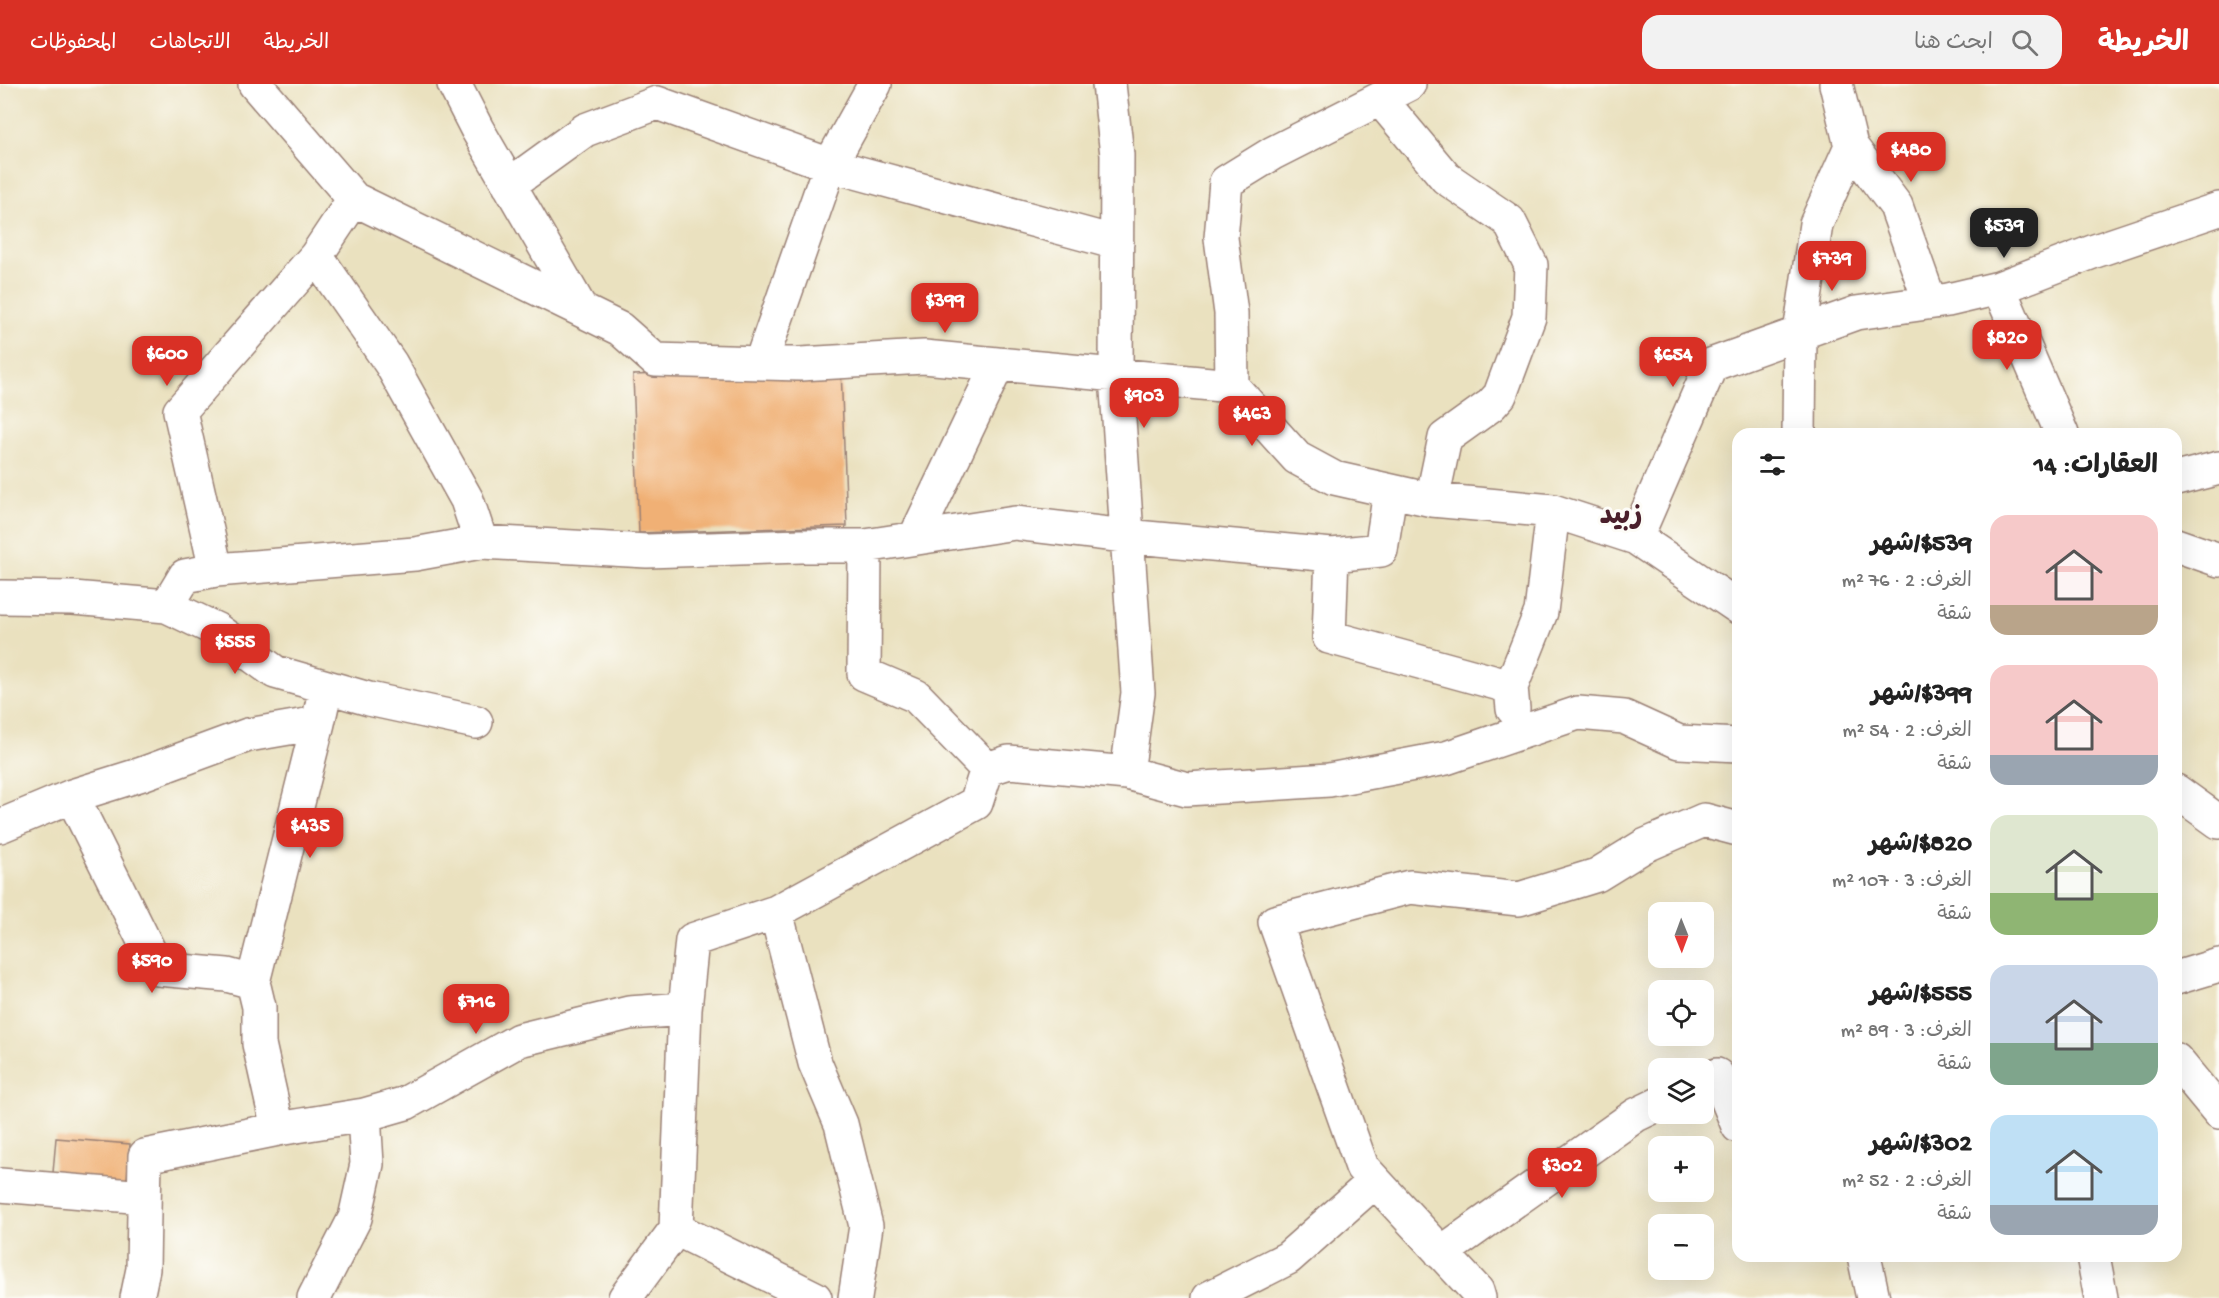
<!DOCTYPE html>
<html lang="ar">
<head>
<meta charset="utf-8">
<style>
	:root { --surface:#fff; --page:#f2f2f2; --text:#222; --muted:#767676; --accent:#d93025 }
	body { margin:0; font-family:"Gochi Hand","Playpen Sans Arabic",sans-serif; background:var(--page); color:var(--text); direction:rtl; height:100vh; display:flex; flex-direction:column; font-size:22px; white-space:nowrap }
	* { box-sizing:border-box; margin:0 }
	p { font-size:20px; color:var(--muted) }
	.icon { flex:none; width:33px; height:33px; fill:none; stroke:currentColor; stroke-width:2; stroke-linecap:round; stroke-linejoin:round }
	.map { position:relative; flex:1; overflow:hidden; direction:ltr }
	.side { position:absolute; left:1732px; top:344px; width:450px; height:834px; display:flex; flex-direction:column; background:var(--surface); border-radius:18px; box-shadow:0 6px 24px #0002; direction:rtl }
	.side>* { flex:none }
	.needle { width:39px; rotate:179deg }
	.controls { position:absolute; left:1648px; top:818px; display:grid; gap:12px }
	.controls a { display:grid; place-items:center; width:66px; height:66px; border-radius:12px; background:var(--surface); box-shadow:0 6px 24px #0002; font-size:30px }
	.price { position:absolute; translate:-50% -51px; padding:0 14px; border-radius:12px; background:var(--accent); color:#fff; font-size:20px; line-height:39px; filter:drop-shadow(0 2px 3px #0008) }
	.price::after { content:''; position:absolute; left:50%; top:36px; width:18px; height:14px; margin-left:-9px; background:inherit; clip-path:polygon(0 0,100% 0,50% 100%) }
	.price.active { background:#222; color:#fff }
	ul { padding:0; list-style:none }
	li { display:flex; align-items:center; gap:18px; height:150px; padding:0 24px }
	li span { display:grid; place-items:center; flex:none; width:168px; height:120px; border-radius:18px; color:#555 }
	li>.icon { margin-inline-start:auto }
	span .icon { width:72px; height:72px; fill:#fffc; stroke-width:1 }
	li b { font-size:26px }
	h2 { display:flex; justify-content:space-between; align-items:center; height:72px; padding:0 24px; font-size:26px }
	header { display:flex; align-items:center; gap:36px; box-sizing:border-box; height:84px; padding:0 30px; background:var(--accent); color:#fff }
	header strong { font-size:28px }
	nav { display:flex; gap:33px; margin-inline-start:auto; font-size:21px }
	.search { width:420px; height:54px; background:var(--page); display:flex; align-items:center; gap:15px; box-sizing:border-box; padding:0 21px; border-radius:18px; color:var(--muted); font-size:22px }
	.map>svg:first-child { display:block }
</style>
</head>
<body>
<header>
<strong>الخريطة</strong>
<div class="search"><svg class="icon" aria-label="search" viewBox="0 0 24 24"><circle cx="10" cy="10" r="6"/><path d="M15 15l6 6"/></svg>ابحث هنا</div>
<nav><a>الخريطة</a><a>الاتجاهات</a><a>المحفوظات</a></nav>
</header>
<div class="map">
<svg width="2219" height="1214" viewBox="0 0 2219 1214">
	<rect width="100%" height="100%" fill="#fdfcf7"/>
	<filter id="ink" filterUnits="userSpaceOnUse"><feTurbulence type="fractalNoise" baseFrequency=".0167" numOctaves="2"/><feDisplacementMap in="SourceGraphic" scale="12" xChannelSelector="R" yChannelSelector="G"/><feConvolveMatrix kernelMatrix="1 2 1 2 8 2 1 2 1" color-interpolation-filters="sRGB"/></filter>
	<filter id="wash" filterUnits="userSpaceOnUse"><feTurbulence type="fractalNoise" baseFrequency=".008" numOctaves="4" result="noise"/><feDisplacementMap in="SourceGraphic" scale="24" xChannelSelector="R" yChannelSelector="G"/><feGaussianBlur stdDeviation="1.35" result="paint"/><feColorMatrix in="noise" values="0 0 0 0 0 0 0 0 0 0 0 0 0 0 0 0 0 1.4 0 .05"/><feComposite in="paint" operator="in"/></filter>
	<g filter="url(#wash)">
		<rect width="100%" height="100%" fill="#eae1bf"/>
		<g id="blocks">
			<path fill="#f0b075" d="M841,284L847,442L639,449L633,291Z
				M56,1054L130,1060L126,1106L52,1100Z"/>
		</g>
	</g>
	<g filter="url(#ink)">
		<use href="#blocks" fill-opacity="0" stroke="#9a8075" stroke-width="1.5"/>
		<g fill="none" stroke-linecap="round" stroke-linejoin="round">
			<defs>
				<path id="street" d="M255,0L354,115L620,245L655,276L800,280L924,273L1232,302
					M454,0L477,45L581,225
					M1109,0L1117,71L1116,292L1138,609L1127,689
					M1409,0L1273,69L1226,98L1221,154L1231,229L1232,302L1297,374L1334,394L1432,416L1553,427L1636,454L1738,523
					M1836,0L1851,62L1896,122L1930,218
					M1380,15L1446,94L1509,137L1531,181L1529,233L1500,311L1491,321L1445,354L1432,416
					M509,101L585,46L657,19L830,81L1117,159
					M354,115L316,172L391,280L467,416L481,458
					M1999,204L2062,350
					M761,278L830,81L875,0
					M1799,350L1800,249L1816,140L1851,62
					M2176,395L2219,384
					M1390,408L1381,466L1332,471L1329,553L1511,603
					M915,454L998,280
					M1636,454L1711,281L1856,229L1948,216L1999,204L2095,167L2219,125
					M2176,461L2219,476
					M865,462L1015,439L1125,452L1332,471
					M216,486L180,327L316,172
					M0,513L73,514L167,522L217,546L275,588L369,615L476,638
					M167,522L185,492L216,486L415,470L481,458L647,467L801,462H865L864,590L916,612L987,685
					M1513,625L1511,603L1541,528L1553,427
					M2176,707L2219,738
					M72,712L158,885L227,891L253,898L259,923V960L278,1045
					M0,742L72,712L142,690L248,651L318,639L326,603
					M2176,894L2219,881
					M253,898L318,639
					M2176,976L2219,1028
					M1717,991L1738,1042
					M0,1101L144,1113
					M676,1145L815,1214
					M1441,1169L1636,1031L1659,1020
					M1864,1172L1873,1214
					M2093,1172L2101,1214
					M137,1214L143,1185L145,1072L278,1045L364,1031L406,1019L519,956L629,929L685,925
					M314,1214L355,1134L367,1080L364,1031
					M625,1214L676,1145L685,925L692,856L776,828
					M855,1214L866,1142L841,1040L815,979L776,828L976,719L987,685L1009,678L1127,689L1187,705L1329,696L1446,674L1578,629L1624,633L1679,658L1738,661
					M1209,1214L1288,1174L1375,1097
					M1479,1214L1477,1207L1362,1083L1275,838L1410,803L1519,815L1597,791L1644,762L1704,736L1738,745"/>
			</defs>
			<use href="#street" stroke="#9a8075" stroke-width="36"/>
			<use href="#street" stroke="#fff" stroke-width="33"/>
		</g>
	</g>
	<g text-anchor="middle" stroke-width="6" stroke-linejoin="round" paint-order="stroke">
		<g font-size="28" font-weight="bold" fill="#4a1f2b" stroke="#fdfcf7">
			<text x="1621" y="439">زبيد</text>
		</g>
	</g>
</svg>
<div class="controls">
<a><svg class="needle" viewBox="-14 -14 28 28"><path d="M0-13l5 13h-10z" fill="#e53935"/><path d="M0 13l5-13h-10z" fill="#767676"/></svg></a>
<a><svg class="icon" aria-label="locate" viewBox="0 0 24 24"><circle cx="12" cy="12" r="6"/><path d="M12 2v4M12 18v4M2 12h4M18 12h4"/></svg></a>
<a><svg class="icon" aria-label="layers" viewBox="0 0 24 24"><path d="M12 4l9 5-9 5-9-5zM3 14l9 5 9-5"/></svg></a>
<a>+</a>
<a>−</a>
</div>
<b class="price" style="left:1911px;top:99px">$480</b>
<b class="price active" style="left:2004px;top:175px">$539</b>
<b class="price" style="left:1832px;top:208px">$739</b>
<b class="price" style="left:945px;top:250px">$399</b>
<b class="price" style="left:2007px;top:287px">$820</b>
<b class="price" style="left:167px;top:303px">$600</b>
<b class="price" style="left:1673px;top:304px">$654</b>
<b class="price" style="left:1144px;top:345px">$903</b>
<b class="price" style="left:1252px;top:363px">$463</b>
<b class="price" style="left:235px;top:591px">$555</b>
<b class="price" style="left:310px;top:775px">$435</b>
<b class="price" style="left:152px;top:910px">$590</b>
<b class="price" style="left:476px;top:951px">$716</b>
<b class="price" style="left:1562px;top:1115px">$302</b>
<section class="side">
<h2>العقارات: 14<svg class="icon" aria-label="filters" viewBox="0 0 24 24"><path d="M4 7h16M4 17h16"/><circle cx="9" cy="7" r="2"/><circle cx="15" cy="17" r="2"/></svg></h2>
<ul>
<li><span style="background:linear-gradient(#f6c9c9 75%,#b9a48a 0)"><svg class="icon" aria-label="home" viewBox="0 0 24 24"><path d="M3 11l9-7 9 7M6 9v11h12V9"/></svg></span><div><b>$539/شهر</b><p>الغرف: 2 · 76 m²</p><p>شقة</p></div></li>
<li><span style="background:linear-gradient(#f6c9c9 75%,#9aa5b1 0)"><svg class="icon" aria-label="home" viewBox="0 0 24 24"><path d="M3 11l9-7 9 7M6 9v11h12V9"/></svg></span><div><b>$399/شهر</b><p>الغرف: 2 · 54 m²</p><p>شقة</p></div></li>
<li><span style="background:linear-gradient(#dfe7d0 65%,#8fb573 0)"><svg class="icon" aria-label="home" viewBox="0 0 24 24"><path d="M3 11l9-7 9 7M6 9v11h12V9"/></svg></span><div><b>$820/شهر</b><p>الغرف: 3 · 107 m²</p><p>شقة</p></div></li>
<li><span style="background:linear-gradient(#c9d6e8 65%,#7fa58c 0)"><svg class="icon" aria-label="home" viewBox="0 0 24 24"><path d="M3 11l9-7 9 7M6 9v11h12V9"/></svg></span><div><b>$555/شهر</b><p>الغرف: 3 · 89 m²</p><p>شقة</p></div></li>
<li><span style="background:linear-gradient(#bfe0f5 75%,#9aa5b1 0)"><svg class="icon" aria-label="home" viewBox="0 0 24 24"><path d="M3 11l9-7 9 7M6 9v11h12V9"/></svg></span><div><b>$302/شهر</b><p>الغرف: 2 · 52 m²</p><p>شقة</p></div></li>
</ul>
</section>
</div>
</body>
</html>
